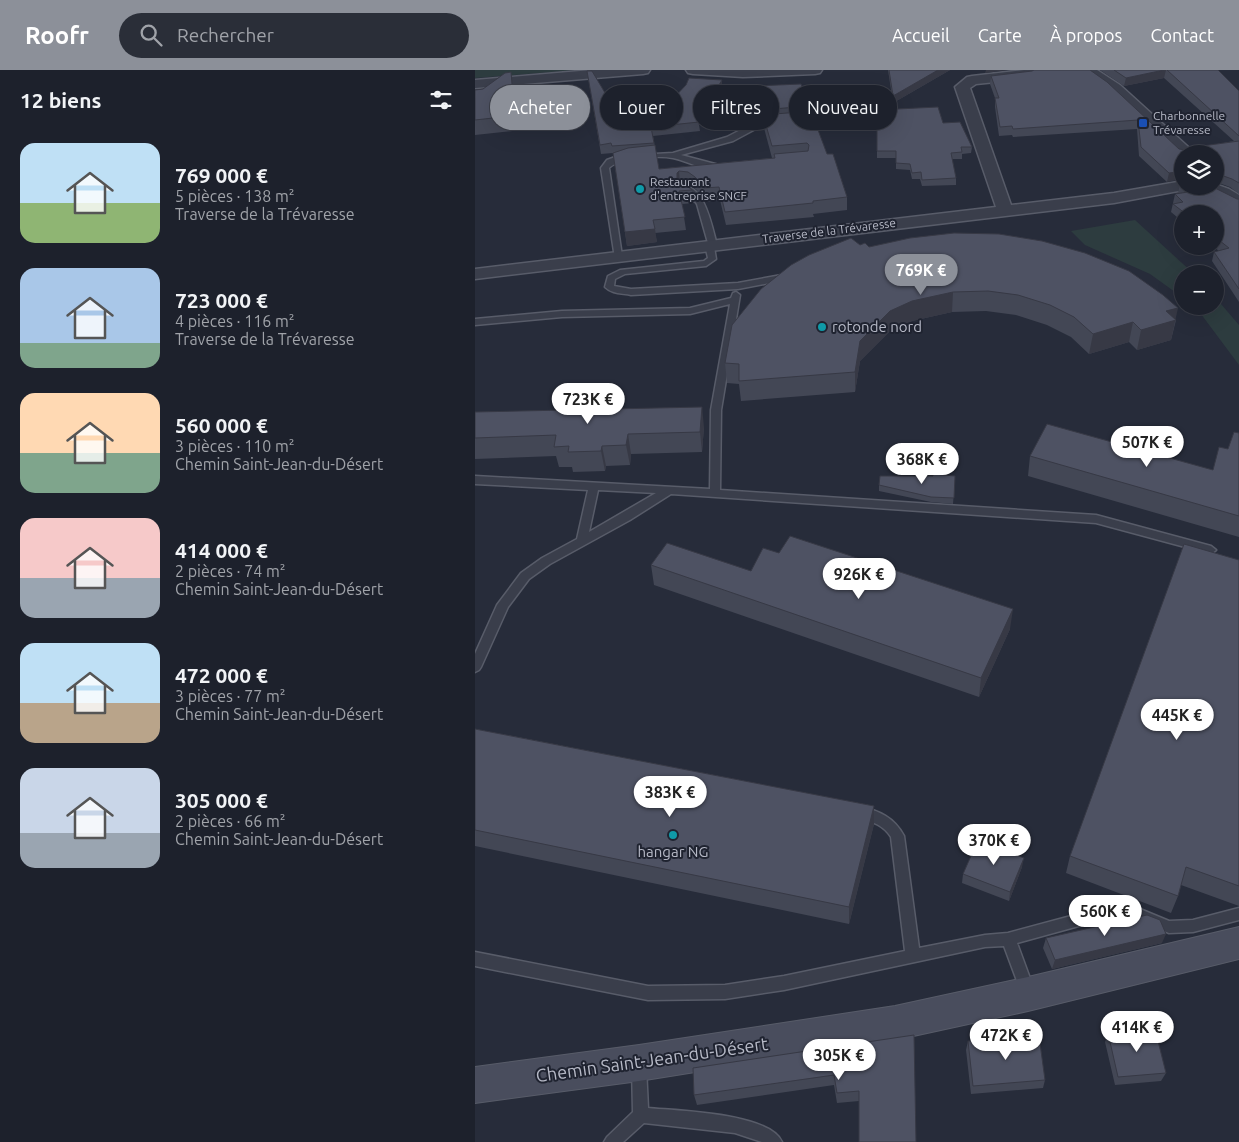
<!DOCTYPE html>
<html lang="fr">
<head>
<meta charset="utf-8">
<style>
	:root { --surface:#1d212c; --page:#2a2e38; --text:#f1f3f6; --muted:#a0a3a9; --line:#3b3e48; --accent:#8c9099 }
	body { margin:0; font-family:Ubuntu,sans-serif; background:var(--page); color:var(--text); height:100vh; display:flex; flex-direction:column; font-size:19px; white-space:nowrap }
	* { box-sizing:border-box; margin:0 }
	p { font-size:16px; color:var(--muted) }
	.icon { flex:none; width:28px; height:28px; fill:none; stroke:currentColor; stroke-width:2; stroke-linecap:round; stroke-linejoin:round }
	.map { position:relative; flex:1; overflow:hidden }
	.drawer { display:flex; flex-direction:column; background:var(--surface); width:475px }
	.drawer>* { flex:none }
	.guide { position:absolute; left:15px; top:15px; width:475px; height:45px; display:flex; gap:10px }
	.controls { position:absolute; left:699px; top:75px; display:grid; gap:10px }
	.controls a { display:grid; place-items:center; width:50px; height:50px; border-radius:50%; background:var(--surface); box-shadow:0 5px 20px #0002,0 0 0 1px var(--line); font-size:25px }
	.price { position:absolute; translate:-50% -42px; padding:0 11px; border-radius:18px; background:#fff; color:#222; font-size:16px; line-height:32px; filter:drop-shadow(0 1px 2px #0008) }
	.price::after { content:''; position:absolute; left:50%; top:30px; width:15px; height:11px; margin-left:-8px; background:inherit; clip-path:polygon(0 0,100% 0,50% 100%) }
	.price.selected { background:var(--accent); color:#fff }
	ul { padding:0; list-style:none }
	li { display:flex; align-items:center; gap:15px; height:125px; padding:0 20px }
	li span { display:grid; place-items:center; flex:none; width:140px; height:100px; border-radius:15px; color:#555 }
	li>.icon { margin-inline-start:auto }
	span .icon { width:60px; height:60px; fill:#fffc; stroke-width:1 }
	li b { font-size:21px }
	h2 { display:flex; justify-content:space-between; align-items:center; height:60px; padding:0 20px; font-size:21px }
	.chip { padding:0 18px; border-radius:22px; background:var(--surface); box-shadow:0 5px 20px #0002,0 0 0 1px var(--line); font-size:18px; line-height:45px }
	.chip.selected { background:var(--accent); color:#fff }
	header { display:flex; align-items:center; gap:30px; box-sizing:border-box; height:70px; padding:0 25px; background:var(--accent); color:#fff }
	header strong { font-size:24px }
	nav { display:flex; gap:28px; margin-inline-start:auto; font-size:18px }
	.search { width:350px; height:45px; background:var(--page); display:flex; align-items:center; gap:12px; box-sizing:border-box; padding:0 18px; border-radius:28px; color:var(--muted); font-size:19px }
	main { display:flex; flex:1; min-height:0 }
	.map>svg:first-child { display:block }
</style>
</head>
<body>
<header>
<strong>Roofr</strong>
<div class="search"><svg class="icon" aria-label="search" viewBox="0 0 24 24"><circle cx="10" cy="10" r="6"/><path d="M15 15l6 6"/></svg>Rechercher</div>
<nav><a>Accueil</a><a>Carte</a><a>À propos</a><a>Contact</a></nav>
</header>
<main>
<section class="drawer">
<h2>12 biens<svg class="icon" aria-label="filters" viewBox="0 0 24 24"><path d="M4 7h16M4 17h16"/><circle cx="9" cy="7" r="2"/><circle cx="15" cy="17" r="2"/></svg></h2>
<ul>
<li><span style="background:linear-gradient(#bfe0f5 60%,#8fb573 0)"><svg class="icon" aria-label="home" viewBox="0 0 24 24"><path d="M3 11l9-7 9 7M6 9v11h12V9"/></svg></span><div><b>769 000 €</b><p>5 pièces · 138 m²</p><p>Traverse de la Trévaresse</p></div></li>
<li><span style="background:linear-gradient(#a9c7e8 75%,#7fa58c 0)"><svg class="icon" aria-label="home" viewBox="0 0 24 24"><path d="M3 11l9-7 9 7M6 9v11h12V9"/></svg></span><div><b>723 000 €</b><p>4 pièces · 116 m²</p><p>Traverse de la Trévaresse</p></div></li>
<li><span style="background:linear-gradient(#ffd9b3 60%,#7fa58c 0)"><svg class="icon" aria-label="home" viewBox="0 0 24 24"><path d="M3 11l9-7 9 7M6 9v11h12V9"/></svg></span><div><b>560 000 €</b><p>3 pièces · 110 m²</p><p>Chemin Saint-Jean-du-Désert</p></div></li>
<li><span style="background:linear-gradient(#f6c9c9 60%,#9aa5b1 0)"><svg class="icon" aria-label="home" viewBox="0 0 24 24"><path d="M3 11l9-7 9 7M6 9v11h12V9"/></svg></span><div><b>414 000 €</b><p>2 pièces · 74 m²</p><p>Chemin Saint-Jean-du-Désert</p></div></li>
<li><span style="background:linear-gradient(#bfe0f5 60%,#b9a48a 0)"><svg class="icon" aria-label="home" viewBox="0 0 24 24"><path d="M3 11l9-7 9 7M6 9v11h12V9"/></svg></span><div><b>472 000 €</b><p>3 pièces · 77 m²</p><p>Chemin Saint-Jean-du-Désert</p></div></li>
<li><span style="background:linear-gradient(#c9d6e8 65%,#9aa5b1 0)"><svg class="icon" aria-label="home" viewBox="0 0 24 24"><path d="M3 11l9-7 9 7M6 9v11h12V9"/></svg></span><div><b>305 000 €</b><p>2 pièces · 66 m²</p><p>Chemin Saint-Jean-du-Désert</p></div></li>
</ul>
</section>
<div class="map">
<svg width="764" height="1072" viewBox="0 0 764 1072">
	<rect width="100%" height="100%" fill="#272c3a"/>
	<path fill="#2d3c3f" d="M0,0H103L0,8Z
		M660,150L719,204H708L707,227L675,204L610,175L596,161Z
		M740,227L764,255V295L720,236H740Z"/>
	<g fill="none" stroke-linecap="round" stroke-linejoin="round">
		<defs>
			<path id="lane" d="M345,47L349,49L348,51L324,53L320,51L324,49Z
				M303,51L307,53L306,55L286,56L258,71L206,85L244,95V99C228,101 213,91 198,88C184,85 143,88 134,98L147,186L146,188H140L126,98L132,90L143,86L198,83L252,67L281,52Z
				M205,116C230,113 237,158 242,175L239,177L241,189L231,196L150,204L140,209L139,216L156,219L263,213L312,204L316,207L315,209L263,219L156,225C147,223 137,224 130,217L133,206L145,200L229,191L233,188L230,175L233,173L222,134L219,130L205,120Z
				M261,222L265,225L246,340L245,420L621,445L736,476L741,480L736,484L621,453L196,424L155,450L75,494L54,509L33,537L6,597L4,600L0,602V584L22,535L46,503L67,488L102,469L113,420L0,414V406L235,419L236,340L255,234L215,244L87,247L0,255V249L87,241L215,238L256,228L258,223ZM123,420L181,423L114,462Z
				M384,736C404,741 419,747 429,766L444,878L510,865L533,863L622,839H665L694,851L718,850L764,838V850L718,862L694,863L665,851H622L542,873L560,922L558,927L553,929L548,927L529,876L510,877L309,920L250,929L173,930L0,896V882L173,916L250,915L309,906L430,881L416,767C407,753 394,751 379,746L378,742L379,738Z
				M164,990L169,992L171,997L173,1038C202,1041 295,1043 307,1072H287L260,1063L169,1053L148,1072H129L132,1067L158,1042L157,997L159,992Z"/>
			<path id="street" d="M117,0H175L173,3L168,4L0,18V10Z
				M211,0H347L345,3L340,4L268,7L218,4L213,3Z
				M549,0H566L556,8L551,9L501,14L495,18L536,135L639,123L708,111V116H716L714,119L639,133L0,209V199L521,137L480,17L492,7L497,6Z
				M605,0H622L645,15L721,84H708V87L635,21Z
				M740,114L754,119L764,125V137C759,136 724,119 722,116H740Z"/>
			<path id="secondary" d="M764,857V889L553,941L420,970L164,1011L0,1033V997L164,975L420,936L553,907Z"/>
		</defs>
		<use href="#lane" stroke="#585c69" stroke-width="3"/>
		<use href="#street" stroke="#585c69" stroke-width="3"/>
		<use href="#secondary" stroke="#585c69" stroke-width="2"/>
		<use href="#lane" fill="#3a3e4b" fill-rule="evenodd"/>
		<use href="#street" fill="#3a3e4b" fill-rule="evenodd"/>
		<use href="#secondary" fill="#494d5d" fill-rule="evenodd"/>
	</g>
	<path fill="#434755" d="M413,0H475L418,33Z
		M615,0L704,79L710,80L759,71L689,8L649,16L625,0H743L764,21V124L755,117L741,112L740,113V84H708L692,112L664,86L662,59L538,67L537,65L524,66L520,37V28L515,14L516,6L557,1Z
		M112,1L145,48L175,53L247,10V20L233,42L222,43L225,61L178,66L184,99L297,88L289,58V50H287L281,27L280,16L334,36V41L352,84L372,127V140L338,144L339,147L251,155L245,130L230,132L222,120L215,115H211L217,120L219,133L207,134L211,160L180,163L182,172L152,176L138,83L126,84Z
		M39,17L54,44L57,59L0,65V20Z
		M402,40L468,53L497,77L496,83L487,84V89H477L481,108V115L447,116L445,109H437L435,100L421,99V88H402Z
		M705,114L764,129V232L737,191L739,182L744,181L738,176H740V144H708V152L696,142L700,124H704L703,123Z
		M385,175L394,177L700,249L701,250L696,270L662,280L654,272L614,284L596,267L572,255L541,245L511,241L477,242L437,251L415,261L385,291L380,322L266,331L264,314L252,313L250,293Z
		M0,342L229,357L227,382L156,384L155,395L131,396L130,401L98,402L97,397H84L81,386L0,389Z
		M764,363V467L553,406L555,386L738,400Z
		M458,406H480L478,434L456,432L404,421V415Z
		M764,490V836L706,815L703,826L696,843L591,803L595,786Z
		M176,495L276,501L535,559L504,627L179,515Z
		M0,659L399,736V754L374,854L0,776Z
		M547,797L534,831L487,813L488,804Z
		M571,868L687,873L577,899L568,878Z
		M633,963L691,1003L686,1011L640,1015L630,972Z
		M439,965L384,1031L362,1033L359,1015L222,1035L219,1025Z
		M493,971L570,1010L568,1018L496,1024L491,980Z"/>
	<path fill="#373945" d="M463,0H475L418,33V26Z
		M511,0H533L510,3Z
		M689,0H691L689,8L649,16L651,8Z
		M247,10V20L233,42V33Z
		M204,101L205,114L203,116L202,103Z
		M708,101V109L692,112L694,103Z
		M743,104L741,112L740,113V105Z
		M180,159L182,172L152,176L150,162Z
		M478,222L477,242L437,251L415,261L385,291L380,322V302L385,271L415,241L437,231Z
		M703,238L696,270L662,280L666,260L691,241Z
		M658,252L654,272L614,284L618,264Z
		M227,337L229,357L227,382L225,362Z
		M153,364L156,384L155,395L151,375Z
		M127,376L131,396L130,401L126,381Z
		M538,539L535,559L504,627L506,608Z
		M399,736V754L374,854V837Z
		M549,788L547,797L534,831L535,822Z
		M691,864L687,873L577,899L580,890Z"/>
	<path fill="#4e5263" stroke="#373945" d="M414,0H463L418,26Z
		M559,0H615L632,12L704,79L710,80L712,78L764,71V113L757,109L743,104L740,105V84H708V101L694,103L666,77L663,50L538,59L537,56L525,57L520,28H524L516,6L557,1Z
		M639,0H689L651,8Z
		M692,0H743L764,21V66Z
		M112,1H117L145,48L174,45L175,53L211,15L214,8L247,10L233,33L220,34L224,52L176,57L179,73L137,76L136,73L125,75Z
		M36,2L37,14L54,44L0,50V20L8,19L30,3Z
		M326,14L334,36L286,40L280,16Z
		M463,37L468,53L485,52L497,77H486L487,82L476,83L481,108L447,110L446,102L437,103L435,94L421,93V81H402V40Z
		M336,41L352,84H358L372,127L338,131V133L250,142L244,117L229,118L220,107L213,102L204,101L202,103V108L217,120L204,121L210,147L178,150L180,159L150,162L138,83L153,78L180,75L184,99L300,88L299,84L333,81L334,75L332,73L297,76L288,45Z
		M705,114H708V116H736L762,129H764V219L739,182L754,178L740,167V144H711L698,134L708,132L700,124L713,122Z
		M479,163L524,164L567,171L610,183L654,201L688,225L703,238L691,241L701,250L666,260L658,252L618,264L599,247L575,235L543,225L513,221L478,222L437,231L415,241L385,271L380,302L264,311V294L250,293L257,255L286,219L316,195L334,185L376,168L385,175L390,173L394,177L435,168Z
		M227,337L225,362L153,364L151,375L127,376L126,381L93,382L94,376L79,377L81,365L0,368V342Z
		M572,354L738,400L744,377L753,379L759,362L764,363V446L555,386Z
		M458,404L480,406L479,428L456,427L404,415L405,406H458Z
		M315,466L538,539L506,608L176,495L192,473L276,501L288,478L304,483Z
		M709,474L764,490V816L711,797L703,826L595,786Z
		M0,659L399,736L374,837L0,760Z
		M503,770L549,788L535,822L488,804Z
		M672,845L685,850L691,864L580,890L571,868Z
		M680,959L691,1003L643,1007L633,963Z
		M439,965L441,1072H384V1021L362,1023L359,1005L219,1025L218,998Z
		M564,966L570,1010L498,1016L493,971Z"/>
	<rect fill="#1a4fb4" stroke="#1f2330" stroke-width="2" x="663" y="48" width="10" height="10" rx="2.5"/>
	<g fill="#0f9aa8" stroke="#1f2330" stroke-width="2">
		<circle cx="165" cy="119" r="5"/>
		<circle cx="347" cy="257" r="5"/>
		<circle cx="198" cy="765" r="5"/>
	</g>
	<g text-anchor="middle" stroke-width="4" stroke-linejoin="round" paint-order="stroke">
		<g font-size="12" fill="#b6b9c6" stroke="#1f2330" text-anchor="start">
			<text x="678" y="50">Charbonnelle<tspan x="678" dy="14">Trévaresse</tspan></text>
			<text x="175" y="116">Restaurant<tspan x="175" dy="14">d'entreprise SNCF</tspan></text>
		</g>
		<g font-size="12" fill="#b6b9c6" stroke="#1f2330">
			<text transform="translate(354 161) rotate(-7)" y="4">Traverse de la Trévaresse</text>
		</g>
		<g font-size="15" fill="#b6b9c6" stroke="#1f2330" text-anchor="start">
			<text x="357" y="262">rotonde nord</text>
			<text x="198" y="787" text-anchor="middle">hangar NG</text>
		</g>
		<g font-size="18" fill="#b6b9c6" stroke="#1f2330">
			<text transform="translate(177 990) rotate(-8)" y="6">Chemin Saint-Jean-du-Désert</text>
		</g>
	</g>
</svg>
<div class="controls">
<a><svg class="icon" aria-label="layers" viewBox="0 0 24 24"><path d="M12 4l9 5-9 5-9-5zM3 14l9 5 9-5"/></svg></a>
<a>+</a>
<a>−</a>
</div>
<b class="price selected" style="left:446px;top:226px">769K €</b>
<b class="price" style="left:113px;top:355px">723K €</b>
<b class="price" style="left:672px;top:398px">507K €</b>
<b class="price" style="left:447px;top:415px">368K €</b>
<b class="price" style="left:384px;top:530px">926K €</b>
<b class="price" style="left:702px;top:671px">445K €</b>
<b class="price" style="left:195px;top:748px">383K €</b>
<b class="price" style="left:519px;top:796px">370K €</b>
<b class="price" style="left:630px;top:867px">560K €</b>
<b class="price" style="left:662px;top:983px">414K €</b>
<b class="price" style="left:531px;top:991px">472K €</b>
<b class="price" style="left:364px;top:1011px">305K €</b>
<div class="guide">
<a class="chip selected">Acheter</a>
<a class="chip">Louer</a>
<a class="chip">Filtres</a>
<a class="chip">Nouveau</a>
</div>
</div>
</main>
</body>
</html>
